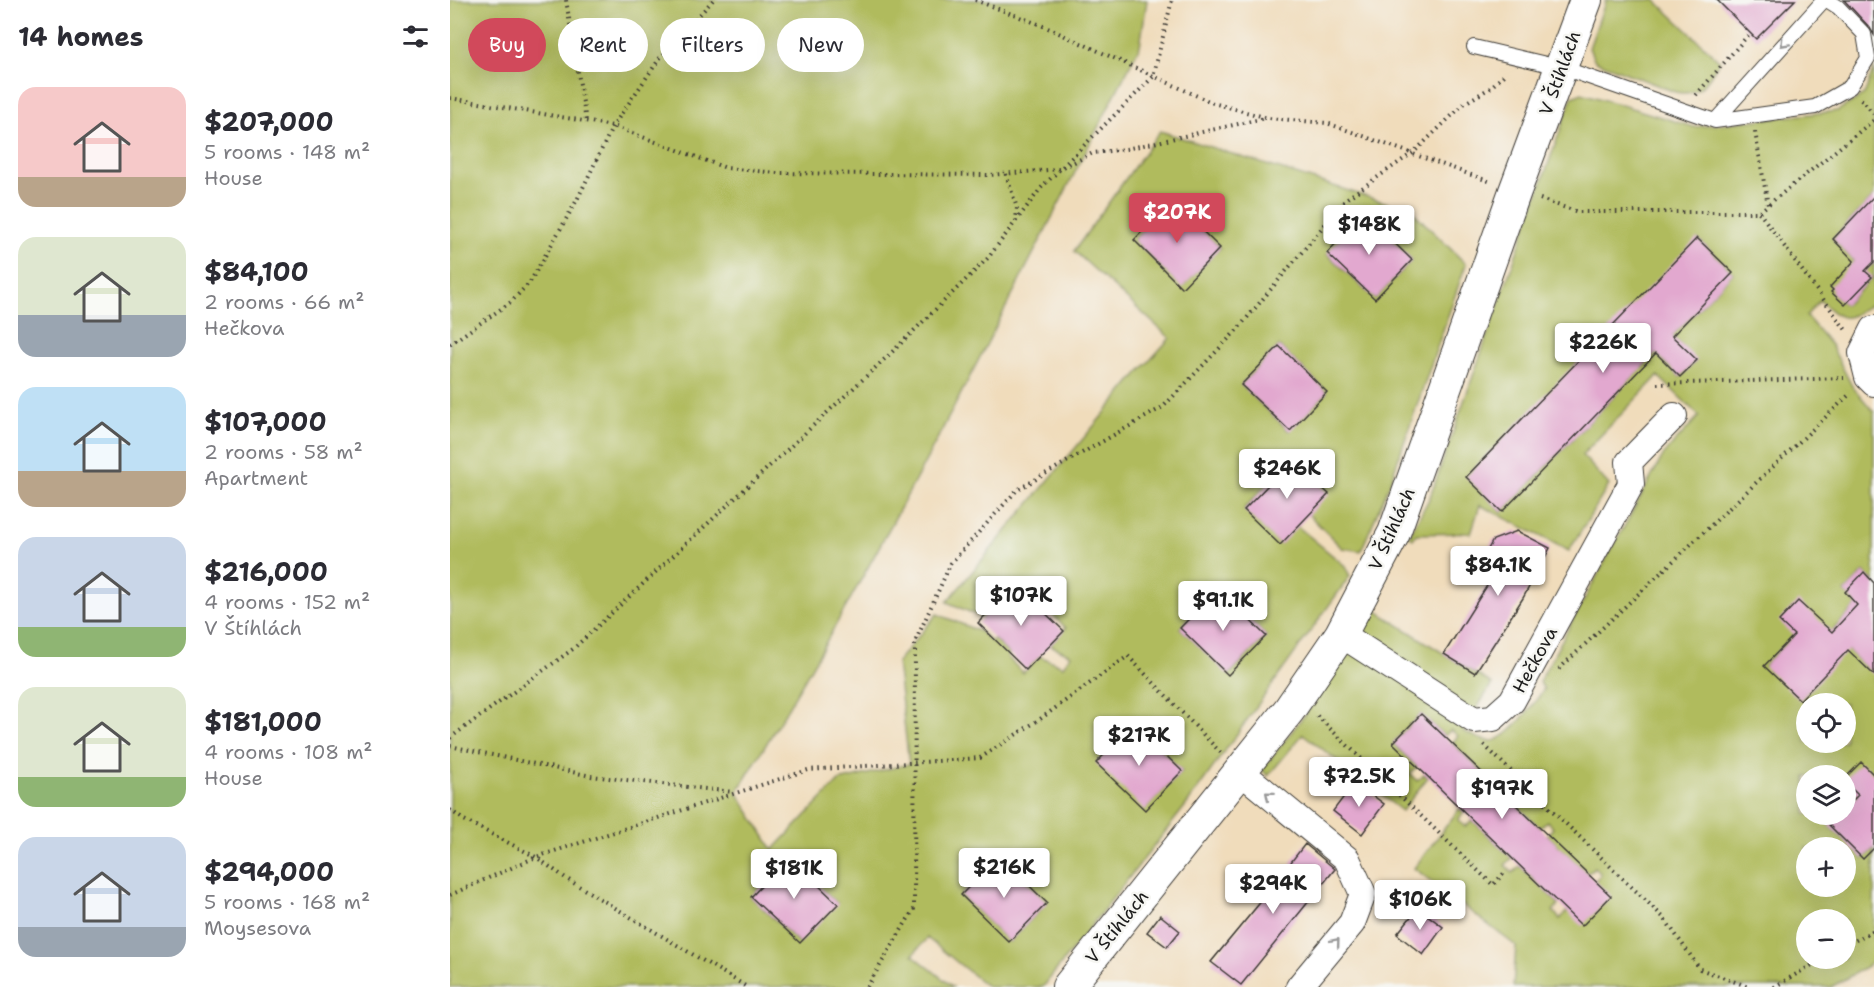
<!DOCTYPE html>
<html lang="en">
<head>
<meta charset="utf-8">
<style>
	:root { --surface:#fff; --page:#f2f2f3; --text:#2b2b33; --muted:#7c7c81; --accent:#d1495b }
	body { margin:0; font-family:"Shantell Sans",sans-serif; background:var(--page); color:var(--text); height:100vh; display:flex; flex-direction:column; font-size:22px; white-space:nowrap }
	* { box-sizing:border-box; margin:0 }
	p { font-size:20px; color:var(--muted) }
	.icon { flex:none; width:33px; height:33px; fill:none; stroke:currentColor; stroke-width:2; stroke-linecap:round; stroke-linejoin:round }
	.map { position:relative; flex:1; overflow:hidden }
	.sheet { display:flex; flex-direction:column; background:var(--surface); width:450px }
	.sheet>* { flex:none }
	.top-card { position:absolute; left:18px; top:18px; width:570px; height:54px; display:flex; gap:12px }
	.controls { position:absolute; left:1346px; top:693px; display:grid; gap:12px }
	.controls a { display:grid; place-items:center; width:60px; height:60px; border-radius:50%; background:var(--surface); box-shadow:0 6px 24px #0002; font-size:30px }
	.price { position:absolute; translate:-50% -51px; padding:0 14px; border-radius:6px; background:#fff; color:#222; font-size:20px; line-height:39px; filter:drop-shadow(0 2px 3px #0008) }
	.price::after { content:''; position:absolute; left:50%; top:36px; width:18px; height:14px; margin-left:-9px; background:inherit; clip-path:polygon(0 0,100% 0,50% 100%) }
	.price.on { background:var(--accent); color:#fff }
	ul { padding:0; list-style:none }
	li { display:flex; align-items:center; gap:18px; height:150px; padding:0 18px }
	li span { display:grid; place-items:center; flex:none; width:168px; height:120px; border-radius:18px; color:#555 }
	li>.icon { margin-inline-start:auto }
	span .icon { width:72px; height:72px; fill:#fffc; stroke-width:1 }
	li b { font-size:26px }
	h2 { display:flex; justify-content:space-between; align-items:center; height:72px; padding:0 18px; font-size:26px }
	.chip { padding:0 21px; border-radius:27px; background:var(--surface); box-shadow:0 6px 24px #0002; font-size:21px; line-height:54px }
	.chip.on { background:var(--accent); color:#fff }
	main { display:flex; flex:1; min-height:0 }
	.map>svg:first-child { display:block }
</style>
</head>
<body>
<main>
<section class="sheet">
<h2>14 homes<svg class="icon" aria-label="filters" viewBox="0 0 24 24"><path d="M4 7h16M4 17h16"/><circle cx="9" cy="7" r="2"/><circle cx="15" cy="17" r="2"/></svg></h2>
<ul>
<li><span style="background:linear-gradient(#f6c9c9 75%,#b9a48a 0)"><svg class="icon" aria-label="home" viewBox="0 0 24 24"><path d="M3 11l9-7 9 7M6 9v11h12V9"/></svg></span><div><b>$207,000</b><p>5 rooms · 148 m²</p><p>House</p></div></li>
<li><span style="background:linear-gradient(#dfe7d0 65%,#9aa5b1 0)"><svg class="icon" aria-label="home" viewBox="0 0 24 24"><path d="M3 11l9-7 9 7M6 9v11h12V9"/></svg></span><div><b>$84,100</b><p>2 rooms · 66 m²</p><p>Hečkova</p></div></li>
<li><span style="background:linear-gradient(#bfe0f5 70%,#b9a48a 0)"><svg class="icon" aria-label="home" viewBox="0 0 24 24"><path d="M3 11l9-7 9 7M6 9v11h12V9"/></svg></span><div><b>$107,000</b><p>2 rooms · 58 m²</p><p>Apartment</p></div></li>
<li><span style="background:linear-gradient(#c9d6e8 75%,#8fb573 0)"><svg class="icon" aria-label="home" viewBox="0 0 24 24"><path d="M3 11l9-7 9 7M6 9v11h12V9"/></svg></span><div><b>$216,000</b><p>4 rooms · 152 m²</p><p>V Štíhlách</p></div></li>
<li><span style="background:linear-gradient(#dfe7d0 75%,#8fb573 0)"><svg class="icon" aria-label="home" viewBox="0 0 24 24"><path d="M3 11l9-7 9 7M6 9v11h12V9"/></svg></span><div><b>$181,000</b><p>4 rooms · 108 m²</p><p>House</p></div></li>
<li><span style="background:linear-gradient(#c9d6e8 75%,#9aa5b1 0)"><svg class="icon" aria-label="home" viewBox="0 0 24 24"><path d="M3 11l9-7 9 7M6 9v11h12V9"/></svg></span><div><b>$294,000</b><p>5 rooms · 168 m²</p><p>Moysesova</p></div></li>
</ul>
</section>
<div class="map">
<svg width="1424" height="987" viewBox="0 0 1424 987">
	<rect width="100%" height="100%" fill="#f6f6f2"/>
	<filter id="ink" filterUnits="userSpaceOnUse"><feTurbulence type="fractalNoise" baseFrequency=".0167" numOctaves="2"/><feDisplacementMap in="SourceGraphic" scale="12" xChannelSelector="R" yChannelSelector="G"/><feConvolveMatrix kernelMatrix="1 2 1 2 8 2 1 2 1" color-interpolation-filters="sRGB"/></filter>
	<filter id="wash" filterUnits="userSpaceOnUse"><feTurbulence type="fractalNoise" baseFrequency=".008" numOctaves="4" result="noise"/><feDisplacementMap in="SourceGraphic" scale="24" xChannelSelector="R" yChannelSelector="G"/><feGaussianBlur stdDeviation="1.35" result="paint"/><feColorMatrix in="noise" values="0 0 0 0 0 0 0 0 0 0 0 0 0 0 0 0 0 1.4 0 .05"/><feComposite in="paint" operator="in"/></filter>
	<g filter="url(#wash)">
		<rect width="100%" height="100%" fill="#f0dcbb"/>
		<path fill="#b0bb5d" stroke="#666c3c" stroke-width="1.5" fill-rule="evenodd" d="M0,0H697L690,46C560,297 436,552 287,792L323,850L389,781L459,764L447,662L487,614L531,632L541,642L544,639L559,654L557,657L573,673L589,656L613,666L621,655L600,645L616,628L591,603L595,599L588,592L584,596L568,581L533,618L497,602L683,379L720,338L624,251L710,131L962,211L1016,264L940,483L911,551L892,548L859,515L860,477L866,470L850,455L823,477L794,509L830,544L847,526L894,565L900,576L737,804L593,987H538L477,938L463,955L503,987H0ZM722,201L770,248L732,287L684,240ZM914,214L962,260L925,299L877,254ZM829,346L877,392L839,431L791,385ZM768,589L816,636L779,675L730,628ZM684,724L732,771L695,809ZM548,856L597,903L559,942L511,895ZM339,858L387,903L349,943L301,897Z
			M1156,0H1205L1270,61C1256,81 1252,97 1225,92L1145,61L1139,48Z
			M1424,68V196L1383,239L1404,261L1382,292L1395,305L1422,278L1415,271L1424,262V303C1396,319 1395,326 1370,300L1356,316L1381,345L1402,386L1424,412V583L1414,572L1395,592L1407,604L1424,588L1380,633L1362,616L1314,666L1398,650L1416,667L1424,659V777L1395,808V776H1356V814L1389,815L1379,825L1413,859L1424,848V962L1381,987H1063L1066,946L964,868L1010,808L1014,812L1008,820L1015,827L1022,820L1062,858L1055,865L1063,873L1070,866L1109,904L1103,911L1110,919L1151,874L1144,867L1137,874L1097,835L1103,828L1097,821L1090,828L1049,789L1056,782L1049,775L1042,782L1002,743L1008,736L1001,730L994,736L971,714L943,743L967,767L960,774L967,781L975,774L978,777L952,811L853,734L818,776L812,770L860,708L922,608L1042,684L1013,731C1022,735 1030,741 1040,741C1058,742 1085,702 1094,689L1089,682L1214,454L1249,416L1208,376L1132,455L1159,485L1119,551L1030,505L1021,533L966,534L963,539L959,536L980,497L1122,97L1132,93L1244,127L1387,111L1414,95ZM1248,239L1283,273L1222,336L1246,361L1230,377L1206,353L1052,512L1017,477ZM1356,704H1395V742H1356ZM1356,848H1395V886H1356ZM1356,920H1395V958H1356Z"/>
		<g id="blocks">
			<path fill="#e2a8cf" d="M1267,0H1345L1306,39Z
				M1394,0H1424V35L1420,28Z
				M1424,196V262L1415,271L1422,277L1395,305L1381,292L1383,290L1380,287L1404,261L1383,239Z
				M722,201L770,248L732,288L684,240Z
				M914,213L962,260L925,299L877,253Z
				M1247,238L1283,273L1222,336L1247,360L1230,377L1206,353L1052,512L1016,477Z
				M829,346L877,392L840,431L791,385Z
				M848,454L866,470L860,477L879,494L830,545L794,510Z
				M1067,531L1100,548L1073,598L1025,673L994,654L1045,573L1042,571L1037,551L1043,540Z
				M1414,572L1424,583V675L1398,650L1350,700L1314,666L1344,635L1329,621L1348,601L1382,632L1407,605L1395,592Z
				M565,584L614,631L576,670L528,623Z
				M768,589L816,636L778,675L730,628Z
				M971,714L1161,896L1132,926L943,743Z
				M684,724L732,771L695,810L646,763Z
				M1411,762L1424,775V848L1413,859L1379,825L1389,814H1395V808L1408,795L1395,782V778Z
				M905,782L934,804L912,834L883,811Z
				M855,844L885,869L791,985L761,962L842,864L841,862Z
				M549,856L597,903L559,942L511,895Z
				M339,857L388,904L350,943L301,897Z
				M968,908L993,927L973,955L947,934Z
				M710,915L730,931L717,947L697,932Z"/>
		</g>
	</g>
	<g filter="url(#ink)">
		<use href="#blocks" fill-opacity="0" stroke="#3c3934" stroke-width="1.5"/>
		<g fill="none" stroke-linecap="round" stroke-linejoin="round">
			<defs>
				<path id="service" d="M1374,0L1265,121L1365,107L1400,87L1418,58L1414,34L1388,7L1377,0
					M1024,47L1113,68L1265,121"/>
				<path id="minor" d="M1424,329L1412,353L1418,377L1424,383
					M891,634L1024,720L1043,718L1062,701L1181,484L1179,462L1224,416
					M791,772L897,859L913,894L902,923L849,987"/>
				<path id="tertiary" d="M618,987L839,710L891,634L944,533L1065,191L1136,0"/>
			</defs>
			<use href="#service" stroke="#3c3934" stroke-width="16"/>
			<use href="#minor" stroke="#3c3934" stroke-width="28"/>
			<use href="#tertiary" stroke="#3c3934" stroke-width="34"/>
			<path stroke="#3c3934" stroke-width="4" stroke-dasharray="1.5 4.5" stroke-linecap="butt" d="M116,0L136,121
				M525,0L591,25L763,103L818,118L877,123L1041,182
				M1246,95L1300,33
				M0,98L163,126L276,168L327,173L540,175L610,169L643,153L676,149L815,118
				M1411,99L1424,114
				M1305,132L1318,205
				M556,174L567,208L566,221
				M1090,199L1128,212H1309L1424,120
				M1309,212L1396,330
				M0,344L61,302L80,282L127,200L163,126L210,58L263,0
				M1207,384L1394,378
				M1109,669L1400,394
				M867,716L1043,885L1056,871
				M0,738L123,649L439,355L538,258L591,188L703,77L722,0
				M1034,745L1214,918L1250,969L1299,987
				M0,746L141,776L283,792
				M0,810L14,820L86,857L117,879L297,987
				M0,895L86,857L358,770L530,758L590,719L678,656L771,753
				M1395,946L1424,930
				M417,987L464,909L465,642L501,563L567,490L713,407L787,330L896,199L964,152L1015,103L1040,88L1056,73
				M1324,987L1374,958"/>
			<use href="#service" stroke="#fff" stroke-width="14"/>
			<use href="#minor" stroke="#fff" stroke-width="26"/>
			<use href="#tertiary" stroke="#fff" stroke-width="32"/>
		</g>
		<defs><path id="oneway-chevron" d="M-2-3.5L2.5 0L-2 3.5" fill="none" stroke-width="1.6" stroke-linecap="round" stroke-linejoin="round" transform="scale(1.5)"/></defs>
		<g stroke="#999">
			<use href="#oneway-chevron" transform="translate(1334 43) rotate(133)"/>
			<use href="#oneway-chevron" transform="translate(819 795) rotate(-140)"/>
			<use href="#oneway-chevron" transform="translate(886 942) rotate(-50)"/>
		</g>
	</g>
	<g text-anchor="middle" stroke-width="5" stroke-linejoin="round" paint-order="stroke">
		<g font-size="18" fill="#1c1c1c" stroke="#f6f6f2">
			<text transform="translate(1110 73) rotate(-70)" y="6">V Štíhlách</text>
			<text transform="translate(942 529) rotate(-66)" y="6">V Štíhlách</text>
			<text transform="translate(1085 660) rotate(-61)" y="6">Hečkova</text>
			<text transform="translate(667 927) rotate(-51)" y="6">V Štíhlách</text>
		</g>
	</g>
</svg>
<div class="controls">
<a><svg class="icon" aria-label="locate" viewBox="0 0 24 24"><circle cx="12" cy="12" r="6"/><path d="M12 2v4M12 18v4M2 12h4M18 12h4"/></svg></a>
<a><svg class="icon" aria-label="layers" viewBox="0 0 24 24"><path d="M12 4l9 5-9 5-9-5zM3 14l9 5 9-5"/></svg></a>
<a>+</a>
<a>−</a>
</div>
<b class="price on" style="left:727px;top:244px">$207K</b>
<b class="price" style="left:919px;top:256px">$148K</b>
<b class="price" style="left:1153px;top:374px">$226K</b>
<b class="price" style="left:837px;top:500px">$246K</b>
<b class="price" style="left:1048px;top:597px">$84.1K</b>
<b class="price" style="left:571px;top:627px">$107K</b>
<b class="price" style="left:773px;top:632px">$91.1K</b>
<b class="price" style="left:689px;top:767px">$217K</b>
<b class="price" style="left:909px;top:808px">$72.5K</b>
<b class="price" style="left:1052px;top:820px">$197K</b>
<b class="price" style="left:554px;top:899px">$216K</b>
<b class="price" style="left:344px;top:900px">$181K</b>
<b class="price" style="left:823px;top:915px">$294K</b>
<b class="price" style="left:970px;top:931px">$106K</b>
<div class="top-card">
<a class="chip on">Buy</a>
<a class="chip">Rent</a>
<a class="chip">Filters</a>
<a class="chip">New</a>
</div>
</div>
</main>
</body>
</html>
